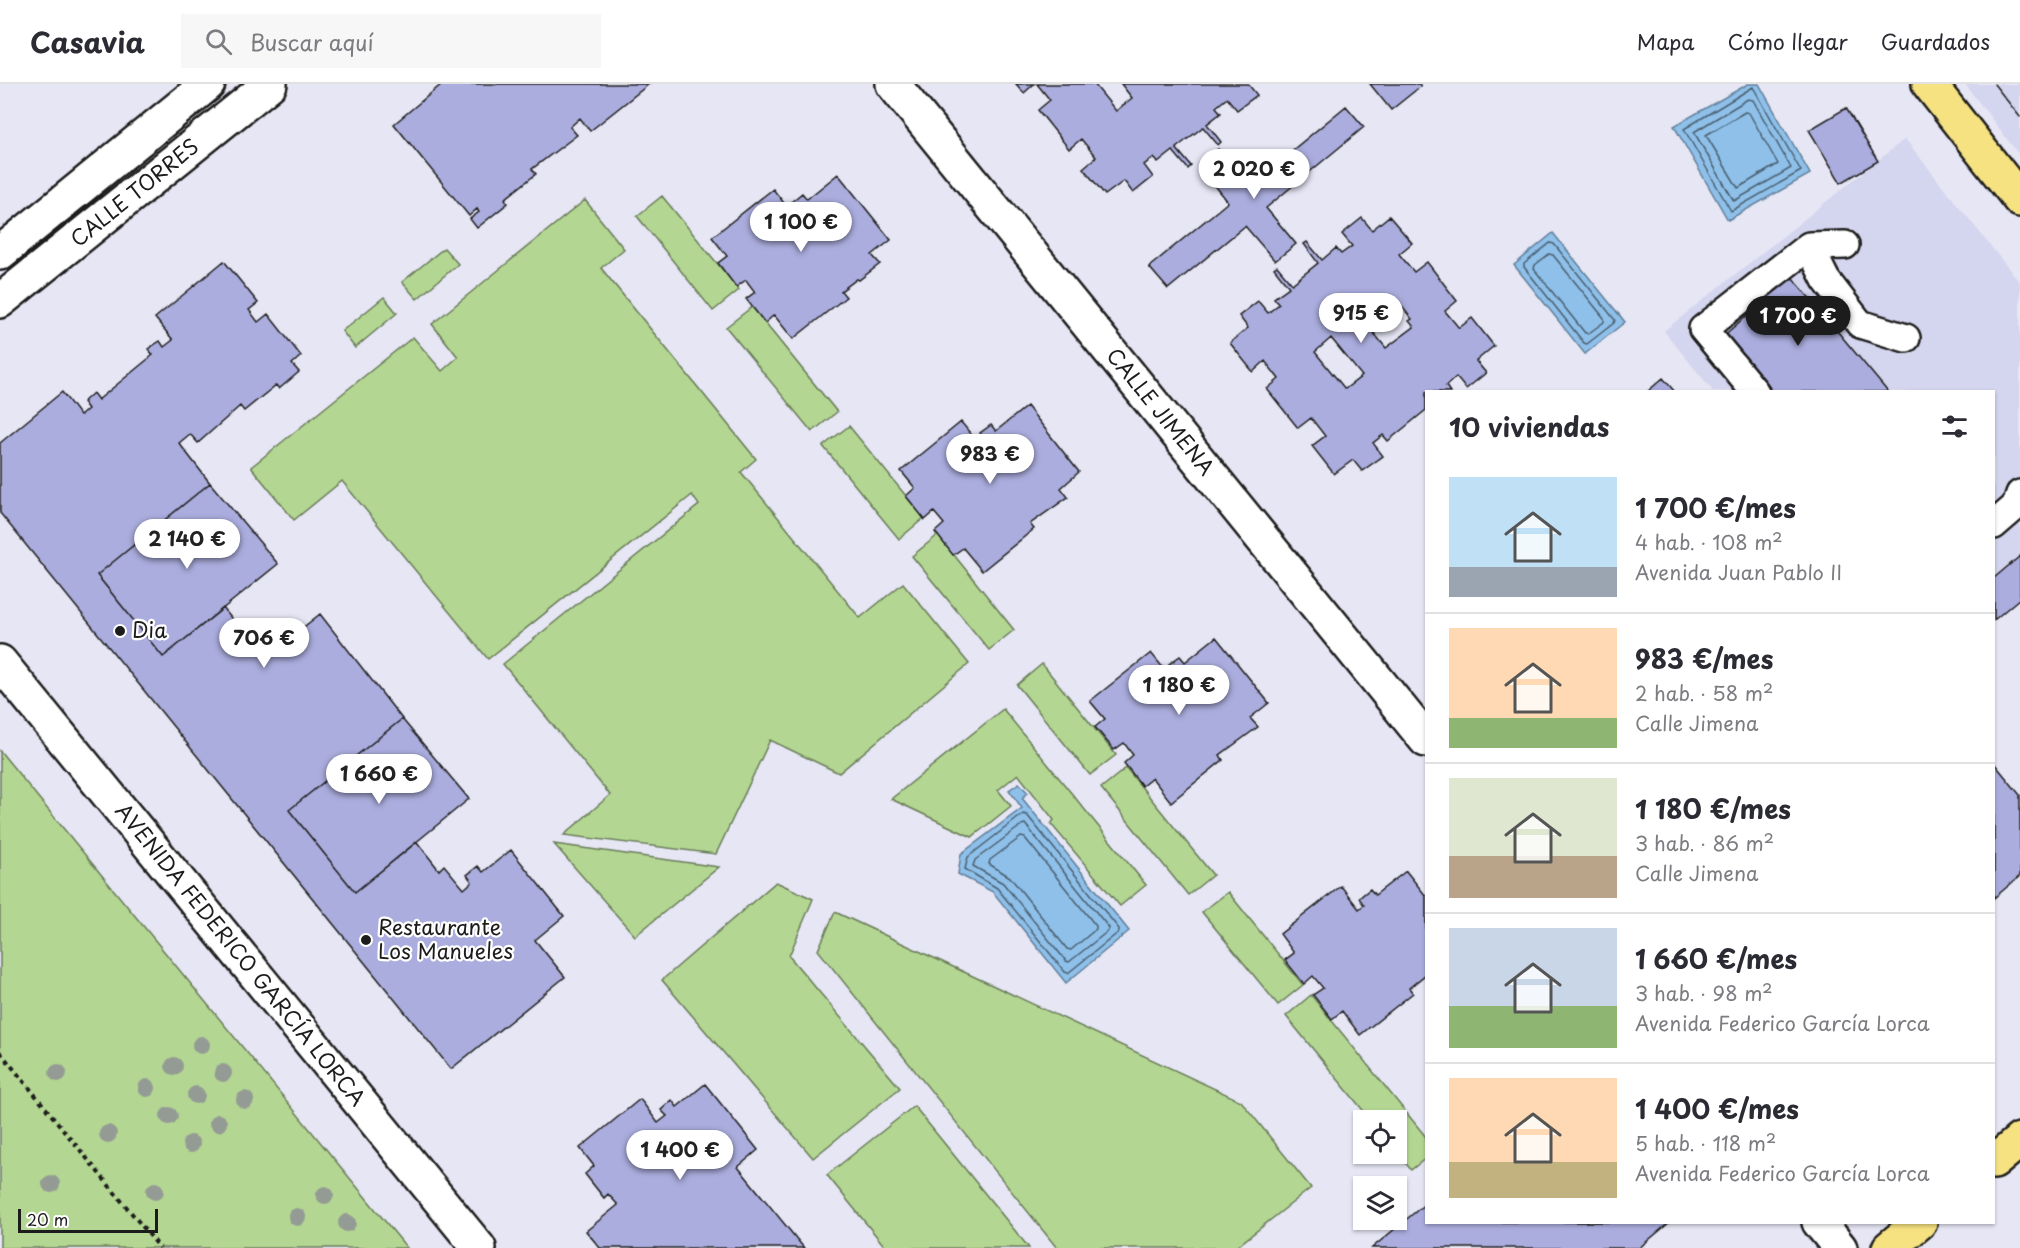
<!DOCTYPE html>
<html lang="es">
<head>
<meta charset="utf-8">
<style>
	:root { --surface:#fff; --page:#f7f7f7; --text:#2b2b33; --muted:#7c7c81; --line:#e1e1e2; --accent:#1c1c1c }
	body { margin:0; font-family:"Playpen Sans",sans-serif; background:var(--page); color:var(--text); height:100vh; display:flex; flex-direction:column; font-size:22px; white-space:nowrap }
	* { box-sizing:border-box; margin:0 }
	p { font-size:20px; color:var(--muted) }
	.icon { flex:none; width:33px; height:33px; fill:none; stroke:currentColor; stroke-width:2; stroke-linecap:round; stroke-linejoin:round }
	.map { position:relative; flex:1; overflow:hidden }
	.panel { position:absolute; left:1425px; top:306px; width:570px; height:834px; display:flex; flex-direction:column; background:var(--surface); border-radius:0px; box-shadow:0 2px 4px #0004 }
	.panel>* { flex:none }
	.buttons { position:absolute; left:1353px; top:1026px; display:grid; gap:12px }
	.buttons a { display:grid; place-items:center; width:54px; height:54px; border-radius:0px; background:var(--surface); box-shadow:0 2px 4px #0004; font-size:30px }
	.scale { position:absolute; left:18px; bottom:15px; width:140px; box-sizing:border-box; padding-left:6px; border:3px solid #1c1c1c; border-top:0; font-size:16px; line-height:21px; white-space:nowrap; color:#1c1c1c; -webkit-text-stroke:4px #fff; paint-order:stroke }
	.price { position:absolute; translate:-50% -51px; padding:0 14px; border-radius:21px; background:#fff; color:#222; font-size:20px; line-height:39px; filter:drop-shadow(0 2px 3px #0008) }
	.price::after { content:''; position:absolute; left:50%; top:36px; width:18px; height:14px; margin-left:-9px; background:inherit; clip-path:polygon(0 0,100% 0,50% 100%) }
	.price.active { background:var(--accent); color:#fff }
	ul { padding:0; list-style:none }
	li { display:flex; align-items:center; gap:18px; height:150px; padding:0 24px }
	li+li { border-top:2px solid var(--line) }
	li span { display:grid; place-items:center; flex:none; width:168px; height:120px; border-radius:0px; color:#555 }
	li>.icon { margin-inline-start:auto }
	span .icon { width:72px; height:72px; fill:#fffc; stroke-width:1 }
	li b { font-size:26px }
	h2 { display:flex; justify-content:space-between; align-items:center; height:72px; padding:0 24px; font-size:26px }
	header { display:flex; align-items:center; gap:36px; box-sizing:border-box; height:84px; padding:0 30px; background:var(--surface); border-bottom:2px solid var(--line) }
	header strong { font-size:28px }
	nav { display:flex; gap:33px; margin-inline-start:auto; font-size:21px }
	.search { width:420px; height:54px; background:var(--page); display:flex; align-items:center; gap:15px; box-sizing:border-box; padding:0 21px; border-radius:0px; color:var(--muted); font-size:22px }
	.map>svg:first-child { display:block }
</style>
</head>
<body>
<header>
<strong>Casavia</strong>
<div class="search"><svg class="icon" aria-label="search" viewBox="0 0 24 24"><circle cx="10" cy="10" r="6"/><path d="M15 15l6 6"/></svg>Buscar aquí</div>
<nav><a>Mapa</a><a>Cómo llegar</a><a>Guardados</a></nav>
</header>
<div class="map">
<svg width="2020" height="1164" viewBox="0 0 2020 1164">
	<rect width="100%" height="100%" fill="#e6e6f5"/>
	<filter id="ink" filterUnits="userSpaceOnUse"><feTurbulence type="fractalNoise" baseFrequency=".0167" numOctaves="2"/><feDisplacementMap in="SourceGraphic" scale="12" xChannelSelector="R" yChannelSelector="G"/><feConvolveMatrix kernelMatrix="1 2 1 2 8 2 1 2 1" color-interpolation-filters="sRGB"/></filter>
	<g filter="url(#ink)">
		<path fill="#d4d5ee" d="M1965,0H2020V72Z
			M1905,55L2020,199V472L1994,494V308L1713,307L1664,247Z"/>
		<path fill="#b3d792" stroke="#687a57" stroke-width="1.5" d="M662,112L739,206L713,227L637,132Z
			M585,116L624,165L601,184L756,375L741,388L860,534L903,499L969,580L839,689L770,656L716,770L564,751L610,711L503,580L699,421L692,411L488,575L342,397L294,436L251,383L413,253L442,287L458,273L432,240Z
			M444,164L458,180L417,215L402,198Z
			M384,213L397,229L355,264L342,247Z
			M752,223L837,328L812,348L726,243Z
			M849,342L924,434L899,455L823,362Z
			M938,451L1014,546L989,566L912,472Z
			M1042,580L1116,671L1090,691L1017,601Z
			M1003,625L1146,801L1120,822L1051,740L1054,736L1018,690L998,706L1011,722L972,753L891,715Z
			M0,667L407,1164H0Z
			M1126,684L1213,791L1188,811L1101,704Z
			M554,760L719,783L635,852Z
			M776,798L813,815L789,872L900,1004L813,1074L662,896Z
			M1228,808L1303,901L1278,921L1202,828Z
			M835,828L1241,1017L1311,1104L1235,1164H1057L818,866Z
			M1311,911L1426,1053V1074L1411,1086L1397,1068L1396,1036H1371L1286,932Z
			M914,1022L1029,1164H886L827,1091Z"/>
		<path fill="#8ec0ea" stroke="#607e98" stroke-width="1.5" d="M1748,0H1759L1810,90L1728,136L1674,42Z
			M1553,149L1625,238L1585,270L1514,181Z
			M1019,699L1028,709L1022,714L1129,847L1066,899L993,808L958,790L961,770L1022,724L1009,706Z"/>
		<g fill="none" stroke-linecap="round" stroke-linejoin="round">
			<path stroke="#4a5e6e" stroke-width="1.5" d="M1753,3L1801,87L1731,127L1684,45Z
				M1748,15L1753,16L1791,84L1734,117L1694,48Z
				M1745,28L1749,29L1778,80L1738,104L1706,51Z
				M1550,159L1554,160L1615,236L1614,239L1587,260L1584,259L1524,183V180Z
				M1549,170L1553,171L1604,234V238L1589,249H1585L1534,185L1535,181Z
				M1023,730L1027,731L1119,845V848L1068,889L1065,888L997,804L965,785L968,773Z
				M1025,740L1109,844L1108,847L1069,878L1066,877L1003,799L973,782L975,776L1022,741Z
				M1021,753L1025,754L1096,842V845L1071,866L1067,865L1010,793L989,780L990,776Z"/>
		</g>
		<path fill="#abadde" stroke="#1c1c1c" stroke-width="1.5" fill-rule="evenodd" d="M442,0H649L590,47L580,34L570,43L577,51L532,85L536,90L505,115L508,119L477,144L470,135L479,128L477,125L469,132L394,40Z
			M1016,0H1034L1024,9Z
			M1037,0H1094L1116,27L1132,14L1121,0H1248L1257,11L1237,26L1227,14L1216,23L1221,29L1207,40L1221,58L1218,61L1203,43L1176,64L1191,82L1188,85L1173,67L1158,79L1154,73L1144,81L1153,93L1133,109L1124,97L1105,111L1083,84L1096,73L1081,55L1069,65L1038,26L1050,16Z
			M1370,0H1419L1421,2L1391,26Z
			M1346,22L1364,43L1266,124L1296,160L1275,177L1245,142L1168,205L1149,183L1228,118L1199,81L1218,65L1249,102Z
			M1846,24L1878,77L1841,99L1809,46Z
			M838,90L891,156L872,171L880,180L859,196L857,195L841,207L846,213L793,255L774,231L765,239L746,215L755,208L746,196L736,203L718,179L727,172L712,153L773,105L791,128L797,125L791,118L802,109L807,115Z
			M1389,132L1412,159L1399,170L1414,188L1427,178L1457,217L1445,227L1459,244L1472,234L1494,262L1476,277L1486,289L1466,305L1456,293L1446,302L1450,308H1426V326L1388,357L1383,351L1373,359L1383,372L1362,387L1353,376L1334,390L1312,362L1325,352L1311,334L1298,344L1267,305L1279,295L1265,277L1253,288L1230,259L1248,244L1239,232L1258,217L1268,229L1279,220L1274,214L1289,203L1274,184L1277,182L1292,200L1318,179L1304,160L1307,158L1322,176L1336,164L1341,170L1352,162L1342,150L1362,134L1372,146ZM1391,215L1396,220L1398,218L1412,235L1409,237L1414,243L1386,264L1364,237ZM1331,254L1362,292L1345,305L1315,268Z
			M224,177L258,219L249,226L258,238L268,230L301,272L292,280L299,288L279,305L276,301L244,327L240,322L198,359L190,350L179,359L210,399L97,491L163,573L223,524L245,551L253,545L272,568L281,562L275,555L286,546L291,553L320,530L402,635L289,726L355,808L417,758L439,786L444,781L464,805L472,798L467,791L478,782L483,788L511,766L564,832L535,856L565,893L451,985L0,429V359L62,308L80,332L88,325L83,318L93,309L98,316L153,271L148,265L160,257L164,263L173,256L155,234Z
			M1792,193L1888,308H1769L1723,252L1749,230L1742,223L1769,207L1771,210Z
			M1663,294L1675,308H1647Z
			M1027,322L1079,388L1061,404L1068,413L1030,440L1034,445L982,487L963,464L953,471L935,448L944,440L934,428L925,436L906,412L915,404L901,387L961,338L980,361L985,356L980,349L991,341L996,347Z
			M210,399L278,480L163,573L97,491Z
			M2020,472V514L1994,536V494Z
			M1216,553L1269,619L1250,634L1258,643L1220,671L1223,676L1171,718L1152,694L1142,702L1124,679L1133,671L1124,659L1114,666L1095,643L1105,635L1090,617L1151,569L1169,591L1174,587L1169,580L1180,572L1185,578Z
			M402,635L469,715L355,808L289,726Z
			M1994,679L2020,711V792L1994,814Z
			M1406,787L1426,812V893L1425,891L1409,904L1413,909L1360,951L1342,927L1332,935L1313,911L1323,904L1313,892L1304,900L1285,876L1294,869L1280,850L1341,802L1359,825L1364,821L1359,814L1370,805L1375,811Z
			M705,1000L758,1066L738,1083L804,1164H600L586,1147L618,1121L608,1110L604,1114L585,1090L594,1082L580,1064L640,1015L658,1039L667,1032L661,1026L672,1016L677,1023Z
			M1426,1119V1138H1670L1639,1164H1372Z"/>
		<g fill="none" stroke-linecap="round" stroke-linejoin="round">
			<defs>
				<path id="service" d="M1809,162L1826,196L1860,240L1906,254
					M1755,308L1703,245L1809,162L1845,161
					M1994,441L2016,422L2020,410"/>
				<path id="tertiary" d="M893,0L1426,656
					M0,169L208,0
					M0,217L270,0
					M1819,1138L1840,1164"/>
				<path id="secondary" d="M0,578L479,1164"/>
				<path id="primary" d="M1929,0L2020,116
					M1994,1078L2020,1056
					M1889,1164L1920,1138"/>
			</defs>
			<use href="#service" stroke="#1c1c1c" stroke-width="32"/>
			<use href="#tertiary" stroke="#1c1c1c" stroke-width="38"/>
			<use href="#secondary" stroke="#1c1c1c" stroke-width="38"/>
			<use href="#primary" stroke="#1c1c1c" stroke-width="38"/>
			<path stroke="#1c1c1c" stroke-width="4" stroke-dasharray="4.5 4.5" stroke-linecap="butt" d="M0,968L160,1164"/>
			<use href="#service" stroke="#fff" stroke-width="27"/>
			<use href="#tertiary" stroke="#fff" stroke-width="33"/>
			<use href="#secondary" stroke="#fff" stroke-width="33"/>
			<use href="#primary" stroke="#f6e281" stroke-width="33"/>
			<path stroke="#1c1c1c" stroke-width="1.5" d="M1994,0L2020,33"/>
		</g>
		<g fill="#949b94">
			<circle cx="201" cy="961" r="9"/>
			<circle cx="174" cy="982" r="9"/>
			<circle cx="58" cy="989" r="9"/>
			<circle cx="223" cy="989" r="9"/>
			<circle cx="147" cy="1004" r="9"/>
			<circle cx="196" cy="1011" r="9"/>
			<circle cx="245" cy="1016" r="9"/>
			<circle cx="169" cy="1032" r="9"/>
			<circle cx="218" cy="1039" r="9"/>
			<circle cx="108" cy="1050" r="9"/>
			<circle cx="191" cy="1060" r="9"/>
			<circle cx="51" cy="1100" r="9"/>
			<circle cx="155" cy="1107" r="9"/>
			<circle cx="325" cy="1111" r="9"/>
			<circle cx="297" cy="1133" r="9"/>
			<circle cx="347" cy="1139" r="9"/>
		</g>
	</g>
	<g fill="#1c1c1c" stroke="#fff" stroke-width="2">
		<circle cx="120" cy="547" r="6"/>
		<circle cx="366" cy="856" r="6"/>
	</g>
	<g text-anchor="middle" stroke-width="4.5" stroke-linejoin="round" paint-order="stroke">
		<g font-size="21" fill="#1c1c1c" stroke="#fff">
			<text transform="translate(135 109) rotate(-39)" y="7">CALLE TORRES</text>
			<text transform="translate(1160 328) rotate(51)" y="7">CALLE JIMENA</text>
			<text transform="translate(240 871) rotate(51)" y="7">AVENIDA FEDERICO GARCÍA LORCA</text>
		</g>
		<g font-size="21" fill="#1c1c1c" stroke="#fff" text-anchor="start">
			<text x="132" y="554">Dia</text>
			<text x="378" y="851">Restaurante<tspan x="378" dy="24">Los Manueles</tspan></text>
		</g>
	</g>
</svg>
<div class="buttons">
<a><svg class="icon" aria-label="locate" viewBox="0 0 24 24"><circle cx="12" cy="12" r="6"/><path d="M12 2v4M12 18v4M2 12h4M18 12h4"/></svg></a>
<a><svg class="icon" aria-label="layers" viewBox="0 0 24 24"><path d="M12 4l9 5-9 5-9-5zM3 14l9 5 9-5"/></svg></a>
</div>
<div class="scale">20 m</div>
<b class="price" style="left:1254px;top:116px">2 020 €</b>
<b class="price" style="left:801px;top:169px">1 100 €</b>
<b class="price" style="left:1361px;top:260px">915 €</b>
<b class="price active" style="left:1798px;top:263px">1 700 €</b>
<b class="price" style="left:990px;top:401px">983 €</b>
<b class="price" style="left:187px;top:486px">2 140 €</b>
<b class="price" style="left:264px;top:585px">706 €</b>
<b class="price" style="left:1179px;top:632px">1 180 €</b>
<b class="price" style="left:379px;top:721px">1 660 €</b>
<b class="price" style="left:680px;top:1097px">1 400 €</b>
<section class="panel">
<h2>10 viviendas<svg class="icon" aria-label="filters" viewBox="0 0 24 24"><path d="M4 7h16M4 17h16"/><circle cx="9" cy="7" r="2"/><circle cx="15" cy="17" r="2"/></svg></h2>
<ul>
<li><span style="background:linear-gradient(#bfe0f5 75%,#9aa5b1 0)"><svg class="icon" aria-label="home" viewBox="0 0 24 24"><path d="M3 11l9-7 9 7M6 9v11h12V9"/></svg></span><div><b>1 700 €/mes</b><p>4 hab. · 108 m²</p><p>Avenida Juan Pablo II</p></div></li>
<li><span style="background:linear-gradient(#ffd9b3 75%,#8fb573 0)"><svg class="icon" aria-label="home" viewBox="0 0 24 24"><path d="M3 11l9-7 9 7M6 9v11h12V9"/></svg></span><div><b>983 €/mes</b><p>2 hab. · 58 m²</p><p>Calle Jimena</p></div></li>
<li><span style="background:linear-gradient(#dfe7d0 65%,#b9a48a 0)"><svg class="icon" aria-label="home" viewBox="0 0 24 24"><path d="M3 11l9-7 9 7M6 9v11h12V9"/></svg></span><div><b>1 180 €/mes</b><p>3 hab. · 86 m²</p><p>Calle Jimena</p></div></li>
<li><span style="background:linear-gradient(#c9d6e8 65%,#8fb573 0)"><svg class="icon" aria-label="home" viewBox="0 0 24 24"><path d="M3 11l9-7 9 7M6 9v11h12V9"/></svg></span><div><b>1 660 €/mes</b><p>3 hab. · 98 m²</p><p>Avenida Federico García Lorca</p></div></li>
<li><span style="background:linear-gradient(#ffd9b3 70%,#c2b280 0)"><svg class="icon" aria-label="home" viewBox="0 0 24 24"><path d="M3 11l9-7 9 7M6 9v11h12V9"/></svg></span><div><b>1 400 €/mes</b><p>5 hab. · 118 m²</p><p>Avenida Federico García Lorca</p></div></li>
</ul>
</section>
</div>
</body>
</html>
